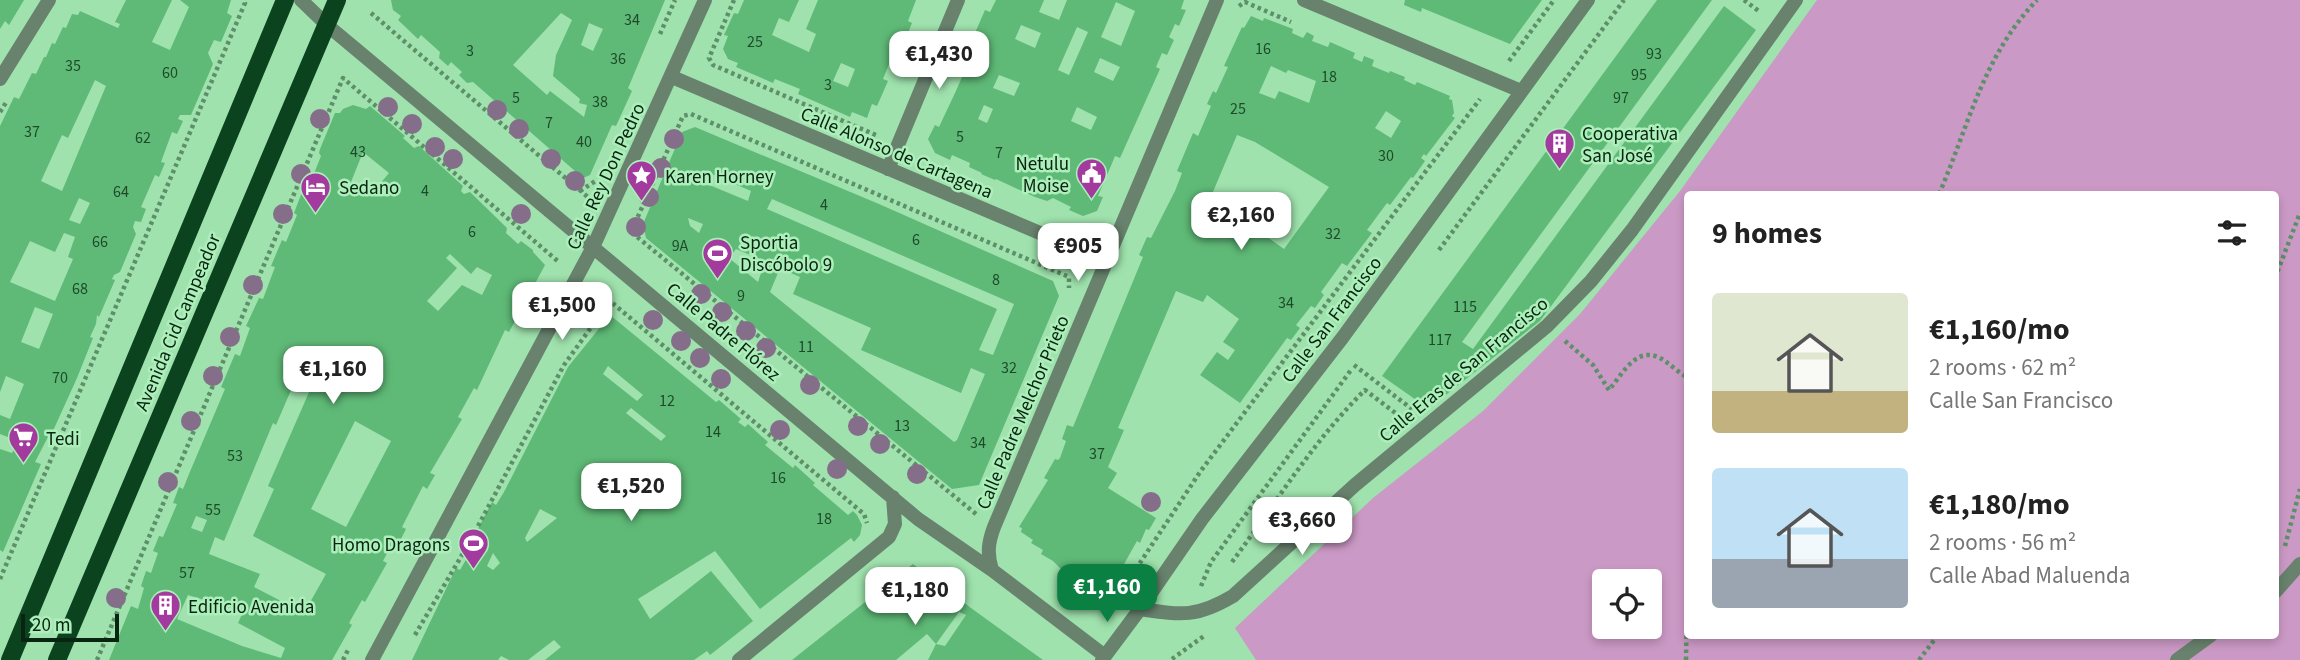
<!DOCTYPE html>
<html lang="en">
<head>
<meta charset="utf-8">
<style>
	:root { --surface:#fff; --page:#f2f2f2; --text:#222; --muted:#767676; --accent:#0b8043 }
	body { margin:0; font-family:"Source Sans 3",sans-serif; background:var(--page); color:var(--text); height:100vh; display:flex; flex-direction:column; font-size:26px; white-space:nowrap }
	* { box-sizing:border-box; margin:0 }
	p { font-size:23px; color:var(--muted) }
	.icon { flex:none; width:38px; height:38px; fill:none; stroke:currentColor; stroke-width:2; stroke-linecap:round; stroke-linejoin:round }
	.map { position:relative; flex:1; overflow:hidden }
	.details { position:absolute; left:1684px; top:191px; width:595px; height:448px; display:flex; flex-direction:column; background:var(--surface); border-radius:7px; box-shadow:0 4px 10px #0003 }
	.details>* { flex:none }
	.fabs { position:absolute; left:1592px; top:569px; display:grid; gap:14px }
	.fabs a { display:grid; place-items:center; width:70px; height:70px; border-radius:7px; background:var(--surface); box-shadow:0 4px 10px #0003; font-size:35px }
	.scale { position:absolute; left:21px; bottom:18px; width:98px; box-sizing:border-box; padding-left:7px; border:4px solid #092411; border-top:0; font-size:19px; line-height:24px; white-space:nowrap; color:#092411; -webkit-text-stroke:5px #acefba; paint-order:stroke }
	.price { position:absolute; translate:-50% -60px; padding:0 16px; border-radius:14px; background:#fff; color:#222; font-size:23px; line-height:46px; filter:drop-shadow(0 2px 4px #0008) }
	.price::after { content:''; position:absolute; left:50%; top:42px; width:21px; height:16px; margin-left:-10px; background:inherit; clip-path:polygon(0 0,100% 0,50% 100%) }
	.price.on { background:var(--accent); color:#fff }
	ul { padding:0; list-style:none }
	li { display:flex; align-items:center; gap:21px; height:175px; padding:0 28px }
	li span { display:grid; place-items:center; flex:none; width:196px; height:140px; border-radius:7px; color:#555 }
	li>.icon { margin-inline-start:auto }
	span .icon { width:84px; height:84px; fill:#fffc; stroke-width:1 }
	li b { font-size:30px }
	h2 { display:flex; justify-content:space-between; align-items:center; height:84px; padding:0 28px; font-size:30px }
	.map>svg:first-child { display:block }
</style>
</head>
<body>
<div class="map">
<svg width="2300" height="660" viewBox="0 0 2300 660">
	<rect width="100%" height="100%" fill="#9fe2ad"/>
	<path fill="#cb99c5" fill-rule="evenodd" d="M1817,0H2300V660H1256L1235,628L1373,498L1483,411L1580,314L1680,191ZM1687,194H2275V635H1687ZM1605,581H1650V626H1605Z"/>
	<path fill="#5fba77" fill-rule="evenodd" d="M0,0H24L9,25L5,21L0,29Z
		M126,0H172L152,42L170,50L189,7L180,0H231L227,13L232,16L221,42L214,40L208,53L213,64L191,115H180L178,119L183,121L177,134L172,132L161,162L165,163L159,177L155,175L141,207L146,209L141,222L135,221L133,227L136,234L120,272L114,275L112,279L115,280L99,317L97,315L96,324L90,337L93,338L77,378L52,433H50L35,462L41,464L3,552L0,550V449L12,453L18,441L0,434V415L10,419L24,384L6,376L0,392V126L14,97L19,99L32,73L36,74L44,57H46L52,43L55,44L63,27L66,28L72,14L78,15L80,11L118,28L120,24L115,22ZM95,80L106,86L62,191L41,181L62,135L68,138ZM79,198L90,203L80,224L69,220ZM64,233L75,237L68,257L73,259L55,301L10,282L30,241L55,252ZM35,307L53,314L39,349L21,342Z
		M391,0H665L629,86L628,88L632,91L616,126L612,125L590,175L583,178L473,82L467,83L459,75L462,72L451,62L448,66L439,58L440,52L421,35L418,39L398,20L401,16L393,10ZM561,13L572,20L556,55L553,76L580,99L579,103L587,105L584,117L550,91L547,95L513,65ZM589,23L603,29L593,51L581,45Z
		M744,0H799L789,22L779,18L772,35L809,52L816,34L806,29L818,0H916L908,21L912,23L901,50L896,47L883,79L888,81L877,106L872,104L867,118L852,112L850,117L798,94L800,89L775,79L773,83L736,67L738,63L728,59L723,49L728,36L724,35L734,13L738,14ZM841,63L855,69L848,87L833,81Z
		M996,0H1044L1039,12L1059,20L1067,0H1184L1181,9L1186,10L1179,26L1175,24L1169,37L1174,40L1167,55L1162,53L1156,67L1160,69L1120,158L1115,156L1113,161L1098,196L1103,197L1097,211L1083,216L1069,210L1071,207L1053,198L1047,201L1035,197L996,179L995,180L981,174L982,173L969,167L970,163L952,155L950,160L935,153L928,139L935,125L939,127L955,93L963,75L958,72L985,10L990,12ZM1116,2L1135,11L1121,46L1101,37ZM1021,25L1041,33L1035,48L1015,39ZM1077,27L1088,32L1069,75L1058,70ZM1100,58L1120,67L1113,81L1094,72ZM999,75L1020,83L1014,96L993,88ZM984,105L993,109L987,123L978,119ZM1077,107L1097,117L1091,130L1071,121Z
		M1405,0H1542L1510,44L1422,8L1421,12L1404,5Z
		M1657,0H1712L1462,342L1473,349L1724,6L1756,30L1540,321L1429,408L1419,402L1382,376Z
		M1251,16L1263,21L1264,18L1293,29L1292,33L1303,38L1307,32L1314,36L1312,41L1328,47L1330,42L1355,53L1353,58L1362,62L1364,56L1374,60L1372,66L1389,73L1390,71L1405,77L1404,80L1415,85L1417,82L1450,96L1449,99L1452,100L1454,113L1452,116L1455,118L1426,156L1424,154L1421,158L1425,161L1413,178L1411,177L1390,205L1387,203L1367,230L1372,233L1347,266L1342,263L1321,292L1324,295L1315,308L1311,306L1296,325L1300,328L1291,340L1287,338L1240,403L1200,375L1217,352L1228,360L1235,350L1223,342L1239,319L1207,295L1203,302L1176,291L1118,428L1124,430L1108,467L1117,473L1108,488L1156,518L1149,530L1146,529L1140,543L1137,541L1119,573L1115,570L1107,587L1103,585L1096,603L1092,600L1091,603L1077,592L1079,587L1064,579L1067,575L1053,561L1041,554L1043,550L1031,543L1033,540L1021,532L1022,528L1019,527L1048,480L1044,478L1055,459L1058,460L1060,458L1066,441L1062,439L1067,425L1073,427L1143,257L1139,255L1147,237L1151,238L1175,191L1182,173L1177,171L1193,133L1198,136L1211,106L1207,104L1213,91L1216,93L1228,67L1224,66L1242,27L1244,28ZM1271,66L1286,73L1288,70L1316,81L1309,103L1279,91L1275,99L1259,93ZM1386,111L1401,121L1391,138L1375,128ZM1237,135L1255,142L1329,187L1284,249L1249,224L1246,229L1220,219L1222,213L1207,206Z
		M353,105L366,109L370,106L405,136L403,138L414,148L419,146L463,186L461,191L464,194L470,192L507,228L506,233L518,244L521,241L533,250V252L545,265L509,332L505,330L477,390L474,388L458,417L462,419L430,473L435,475L427,489L423,486L402,527L406,529L399,543L394,540L383,561L387,563L365,602L362,600L349,623L352,625L332,660H109L131,606L138,609L144,588L141,586L146,571L151,573L158,553L153,551L159,536L163,537L177,504L173,503L179,487L183,489L189,474L225,389L221,387L235,354L240,356L250,328L246,326L259,298L263,299L275,267L271,266L282,240L286,242L297,215L294,213L307,179L311,181L321,156L319,153L320,149L335,113H340L343,109ZM363,152L389,173L374,191L351,182ZM450,254L471,274L477,267L492,275L482,295L462,285L438,311L427,301L457,268L446,258ZM301,367L317,374L268,486L274,489L253,536L326,574L304,613L254,587L260,574L209,554L215,537L224,541L273,423L276,425ZM355,421L391,441L346,527L311,509ZM196,516L207,520L202,532L191,528ZM188,595L243,612L238,623L285,648L281,658L242,646L177,619Z
		M695,127L879,204L1053,281L1059,296L979,485L952,489L646,238L643,224L682,132ZM707,172L751,191L748,201L702,182ZM772,199L1014,304L993,355L979,350L997,309L767,209ZM688,218L703,224L699,233L690,226ZM736,249L765,261L758,282L729,258ZM780,268L800,277L793,294L871,328L861,350L961,393L971,368L985,374L957,440L954,442L770,292Z
		M610,315L716,402L719,400L741,419L738,422L745,427L748,424L768,442L765,445L793,468L795,465L815,483L813,485L848,515L853,511L857,515L862,525L860,535L854,542L851,538L760,609L715,551L638,599L650,619L711,571L753,621L710,655L707,651L694,660H545L561,647L554,640L528,660H509L501,656L498,660H412L456,568L460,570L475,544L471,542L492,502L496,505L504,492L568,367ZM608,366L643,395L637,401L603,374ZM631,408L666,436L661,441L626,413ZM540,509L557,518L527,542L525,538ZM493,553L500,563L493,570L487,566Z
		M913,564L971,608L1043,660H928L936,644L927,634L896,660H792ZM959,612L966,615L945,646L936,644Z"/>
	<g fill="none" stroke-linecap="round" stroke-linejoin="round">
		<path stroke="#5d8f68" stroke-width="4.5" stroke-dasharray="3.5 3.5" stroke-linecap="butt" d="M734,0L709,58L713,65L878,136
			M1744,0L1760,12
			M1239,6L1245,2L1291,22
			M371,13L589,198
			M660,34L675,0
			M1509,61L1554,0
			M0,112L7,101
			M580,191L597,180
			M1939,194C1969,125 1983,56 2037,0
			M1439,250L1624,0
			M2275,278L2300,213
			M595,292L610,301L864,514L867,523
			M1565,341L1593,365L1609,390C1624,372 1638,342 1665,361C1672,366 1679,373 1687,377
			M1354,365L1412,409
			M976,514L631,232L683,116L691,114L1069,277V288
			M2285,546L2300,489
			M1232,562C1275,504 1314,440 1365,390L1402,418
			M1132,575L1200,472L1480,99
			M0,579L245,3L244,0
			M1201,586L1211,562L1351,370
			M415,635L469,543L564,365L610,301
			M1172,659L1204,636
			M97,660L343,78L560,263
			M343,660L349,648
			M1686,660L1687,590
			M1919,660L1938,635"/>
		<path stroke="#68826d" stroke-width="14" d="M301,0L327,25L918,519L992,570L1105,656
			M1304,0L1521,91
			M672,77L1106,261
			M0,79L49,0
			M888,169L958,0
			M992,570C987,554 988,543 994,527L1217,0
			M2275,592L2300,564
			M1140,609C1181,615 1196,618 1233,596L1355,485L1547,326L1591,281L1632,230L1796,0
			M372,660L593,247L705,0
			M739,660L889,537L895,524L893,497
			M1102,660L1140,609L1202,519L1343,337L1588,0
			M2177,660L2211,635"/>
		<path stroke="#0b431f" stroke-width="18" d="M10,660L285,0
			M57,660L337,0"/>
	</g>
	<g fill="#856e89">
		<circle cx="388" cy="107" r="10"/>
		<circle cx="497" cy="110" r="10"/>
		<circle cx="320" cy="119" r="10"/>
		<circle cx="412" cy="124" r="10"/>
		<circle cx="519" cy="129" r="10"/>
		<circle cx="674" cy="139" r="10"/>
		<circle cx="435" cy="147" r="10"/>
		<circle cx="453" cy="159" r="10"/>
		<circle cx="551" cy="159" r="10"/>
		<circle cx="661" cy="168" r="10"/>
		<circle cx="301" cy="174" r="10"/>
		<circle cx="575" cy="181" r="10"/>
		<circle cx="649" cy="197" r="10"/>
		<circle cx="283" cy="214" r="10"/>
		<circle cx="521" cy="214" r="10"/>
		<circle cx="636" cy="227" r="10"/>
		<circle cx="253" cy="285" r="10"/>
		<circle cx="701" cy="294" r="10"/>
		<circle cx="722" cy="312" r="10"/>
		<circle cx="653" cy="320" r="10"/>
		<circle cx="746" cy="331" r="10"/>
		<circle cx="230" cy="337" r="10"/>
		<circle cx="681" cy="341" r="10"/>
		<circle cx="766" cy="348" r="10"/>
		<circle cx="700" cy="358" r="10"/>
		<circle cx="213" cy="376" r="10"/>
		<circle cx="721" cy="379" r="10"/>
		<circle cx="810" cy="385" r="10"/>
		<circle cx="191" cy="421" r="10"/>
		<circle cx="858" cy="426" r="10"/>
		<circle cx="780" cy="430" r="10"/>
		<circle cx="880" cy="444" r="10"/>
		<circle cx="837" cy="469" r="10"/>
		<circle cx="917" cy="474" r="10"/>
		<circle cx="168" cy="482" r="10"/>
		<circle cx="1151" cy="502" r="10"/>
		<circle cx="116" cy="598" r="10"/>
	</g>
	<defs>
		<symbol id="building-pin" viewBox="-11 -11 22 30"><path d="M0 17L-7.5 6A9.5 9.5 0 1 1 7.5 6Z" fill="#a33a9d" stroke="#acefba"/><path d="M-4-6H4V6H1V3H-1V6H-4ZM-2.5-4.3h1.7v1.8h-1.7ZM.8-4.3h1.7v1.8H.8ZM-2.5-1h1.7V.8h-1.7ZM.8-1h1.7V.8H.8Z" fill="#fff"/></symbol>
		<symbol id="civic-pin" viewBox="-11 -11 22 30"><path d="M0 17L-7.5 6A9.5 9.5 0 1 1 7.5 6Z" fill="#a33a9d" stroke="#acefba"/><path d="M-.6-6.5H3V-4.5H.6V-3L4-1V1h2V6H-6V1h2V-1L-.6-3ZM-1.2 2.5V6h2.4V2.5Z" fill="#fff"/></symbol>
		<symbol id="sight-pin" viewBox="-11 -11 22 30"><path d="M0 17L-7.5 6A9.5 9.5 0 1 1 7.5 6Z" fill="#a33a9d" stroke="#acefba"/><path d="M0-6L1.8-2.2L6-1.7L2.9 1.2L3.7 5.4L0 3.3L-3.7 5.4L-2.9 1.2L-6-1.7L-1.8-2.2Z" fill="#fff"/></symbol>
		<symbol id="hotel-pin" viewBox="-11 -11 22 30"><path d="M0 17L-7.5 6A9.5 9.5 0 1 1 7.5 6Z" fill="#a33a9d" stroke="#acefba"/><path d="M-6-4.5h1.5V1H6V5H4.5V3h-9V5H-6ZM-4 0a1.8 1.8 0 1 1 3.6 0ZM.5 0V-2.5h3Q6-2.5 6 0Z" fill="#fff"/></symbol>
		<symbol id="stadium-pin" viewBox="-11 -11 22 30"><path d="M0 17L-7.5 6A9.5 9.5 0 1 1 7.5 6Z" fill="#a33a9d" stroke="#acefba"/><path d="M0-5a6.5 5 0 1 0 0 10a6.5 5 0 1 0 0-10ZM-3.5-1.8h7v3.6h-7Z" fill="#fff"/></symbol>
		<symbol id="supermarket-pin" viewBox="-11 -11 22 30"><path d="M0 17L-7.5 6A9.5 9.5 0 1 1 7.5 6Z" fill="#a33a9d" stroke="#acefba"/><path d="M-6-5.5h2.5l.6 2H6L4.5 2H-2.5L-4.4-4H-6ZM-1.5 3.2a1.3 1.3 0 1 0 .1 0ZM3 3.2a1.3 1.3 0 1 0 .1 0Z" fill="#fff"/></symbol>
	</defs>
	<g fill-rule="evenodd">
		<use href="#building-pin" x="1542" y="126" width="35" height="47"/>
		<use href="#civic-pin" x="1074" y="156" width="35" height="47"/>
		<use href="#sight-pin" x="624" y="158" width="35" height="47"/>
		<use href="#hotel-pin" x="298" y="170" width="35" height="47"/>
		<use href="#stadium-pin" x="700" y="236" width="35" height="47"/>
		<use href="#supermarket-pin" x="6" y="420" width="35" height="47"/>
		<use href="#stadium-pin" x="456" y="526" width="35" height="47"/>
		<use href="#building-pin" x="148" y="588" width="35" height="47"/>
	</g>
	<g text-anchor="middle" stroke-width="5" stroke-linejoin="round" paint-order="stroke">
		<g font-size="16" fill="#1e4a2a">
			<text x="632" y="25">34</text>
			<text x="755" y="47">25</text>
			<text x="1263" y="54">16</text>
			<text x="470" y="56">3</text>
			<text x="1654" y="59">93</text>
			<text x="618" y="64">36</text>
			<text x="73" y="71">35</text>
			<text x="170" y="78">60</text>
			<text x="1639" y="80">95</text>
			<text x="1329" y="82">18</text>
			<text x="828" y="90">3</text>
			<text x="516" y="103">5</text>
			<text x="1621" y="103">97</text>
			<text x="600" y="107">38</text>
			<text x="1238" y="114">25</text>
			<text x="549" y="128">7</text>
			<text x="32" y="137">37</text>
			<text x="960" y="142">5</text>
			<text x="143" y="143">62</text>
			<text x="584" y="147">40</text>
			<text x="358" y="157">43</text>
			<text x="999" y="158">7</text>
			<text x="1386" y="161">30</text>
			<text x="425" y="196">4</text>
			<text x="121" y="197">64</text>
			<text x="824" y="210">4</text>
			<text x="472" y="237">6</text>
			<text x="1333" y="239">32</text>
			<text x="916" y="245">6</text>
			<text x="100" y="247">66</text>
			<text x="680" y="251">9A</text>
			<text x="996" y="285">8</text>
			<text x="80" y="294">68</text>
			<text x="741" y="301">9</text>
			<text x="1286" y="308">34</text>
			<text x="1465" y="312">115</text>
			<text x="1440" y="345">117</text>
			<text x="806" y="352">11</text>
			<text x="1009" y="373">32</text>
			<text x="60" y="383">70</text>
			<text x="667" y="406">12</text>
			<text x="902" y="431">13</text>
			<text x="713" y="437">14</text>
			<text x="978" y="448">34</text>
			<text x="1097" y="459">37</text>
			<text x="235" y="461">53</text>
			<text x="778" y="483">16</text>
			<text x="213" y="515">55</text>
			<text x="824" y="524">18</text>
			<text x="187" y="578">57</text>
		</g>
		<g font-size="19" fill="#092411" stroke="#acefba" text-anchor="start">
			<text x="1582" y="140">Cooperativa<tspan x="1582" dy="22">San José</tspan></text>
			<text x="1069" y="170" text-anchor="end">Netulu<tspan x="1069" dy="22">Moise</tspan></text>
			<text x="665" y="183">Karen Horney</text>
			<text x="339" y="194">Sedano</text>
			<text x="740" y="249">Sportia<tspan x="740" dy="22">Discóbolo 9</tspan></text>
			<text x="46" y="445">Tedi</text>
			<text x="450" y="551" text-anchor="end">Homo Dragons</text>
			<text x="188" y="613">Edificio Avenida</text>
		</g>
		<g font-size="19" fill="#092411" stroke="#acefba">
			<text transform="translate(897 152) rotate(23)" y="7">Calle Alonso de Cartagena</text>
			<text transform="translate(605 176) rotate(-65)" y="7">Calle Rey Don Pedro</text>
			<text transform="translate(1331 319) rotate(-53)" y="7">Calle San Francisco</text>
			<text transform="translate(177 322) rotate(-67)" y="7">Avenida Cid Campeador</text>
			<text transform="translate(724 331) rotate(40)" y="7">Calle Padre Flórez</text>
			<text transform="translate(1463 369) rotate(-40)" y="7">Calle Eras de San Francisco</text>
			<text transform="translate(1022 412) rotate(-67)" y="7">Calle Padre Melchor Prieto</text>
		</g>
	</g>
</svg>
<div class="fabs">
<a><svg class="icon" aria-label="locate" viewBox="0 0 24 24"><circle cx="12" cy="12" r="6"/><path d="M12 2v4M12 18v4M2 12h4M18 12h4"/></svg></a>
</div>
<div class="scale">20 m</div>
<b class="price" style="left:939px;top:91px">€1,430</b>
<b class="price" style="left:1241px;top:252px">€2,160</b>
<b class="price" style="left:1078px;top:283px">€905</b>
<b class="price" style="left:562px;top:342px">€1,500</b>
<b class="price" style="left:333px;top:406px">€1,160</b>
<b class="price" style="left:631px;top:523px">€1,520</b>
<b class="price" style="left:1302px;top:557px">€3,660</b>
<b class="price on" style="left:1107px;top:624px">€1,160</b>
<b class="price" style="left:915px;top:627px">€1,180</b>
<section class="details">
<h2>9 homes<svg class="icon" aria-label="filters" viewBox="0 0 24 24"><path d="M4 7h16M4 17h16"/><circle cx="9" cy="7" r="2"/><circle cx="15" cy="17" r="2"/></svg></h2>
<ul>
<li><span style="background:linear-gradient(#dfe7d0 70%,#c2b280 0)"><svg class="icon" aria-label="home" viewBox="0 0 24 24"><path d="M3 11l9-7 9 7M6 9v11h12V9"/></svg></span><div><b>€1,160/mo</b><p>2 rooms · 62 m²</p><p>Calle San Francisco</p></div></li>
<li><span style="background:linear-gradient(#bfe0f5 65%,#9aa5b1 0)"><svg class="icon" aria-label="home" viewBox="0 0 24 24"><path d="M3 11l9-7 9 7M6 9v11h12V9"/></svg></span><div><b>€1,180/mo</b><p>2 rooms · 56 m²</p><p>Calle Abad Maluenda</p></div></li>
</ul>
</section>
</div>
</body>
</html>
